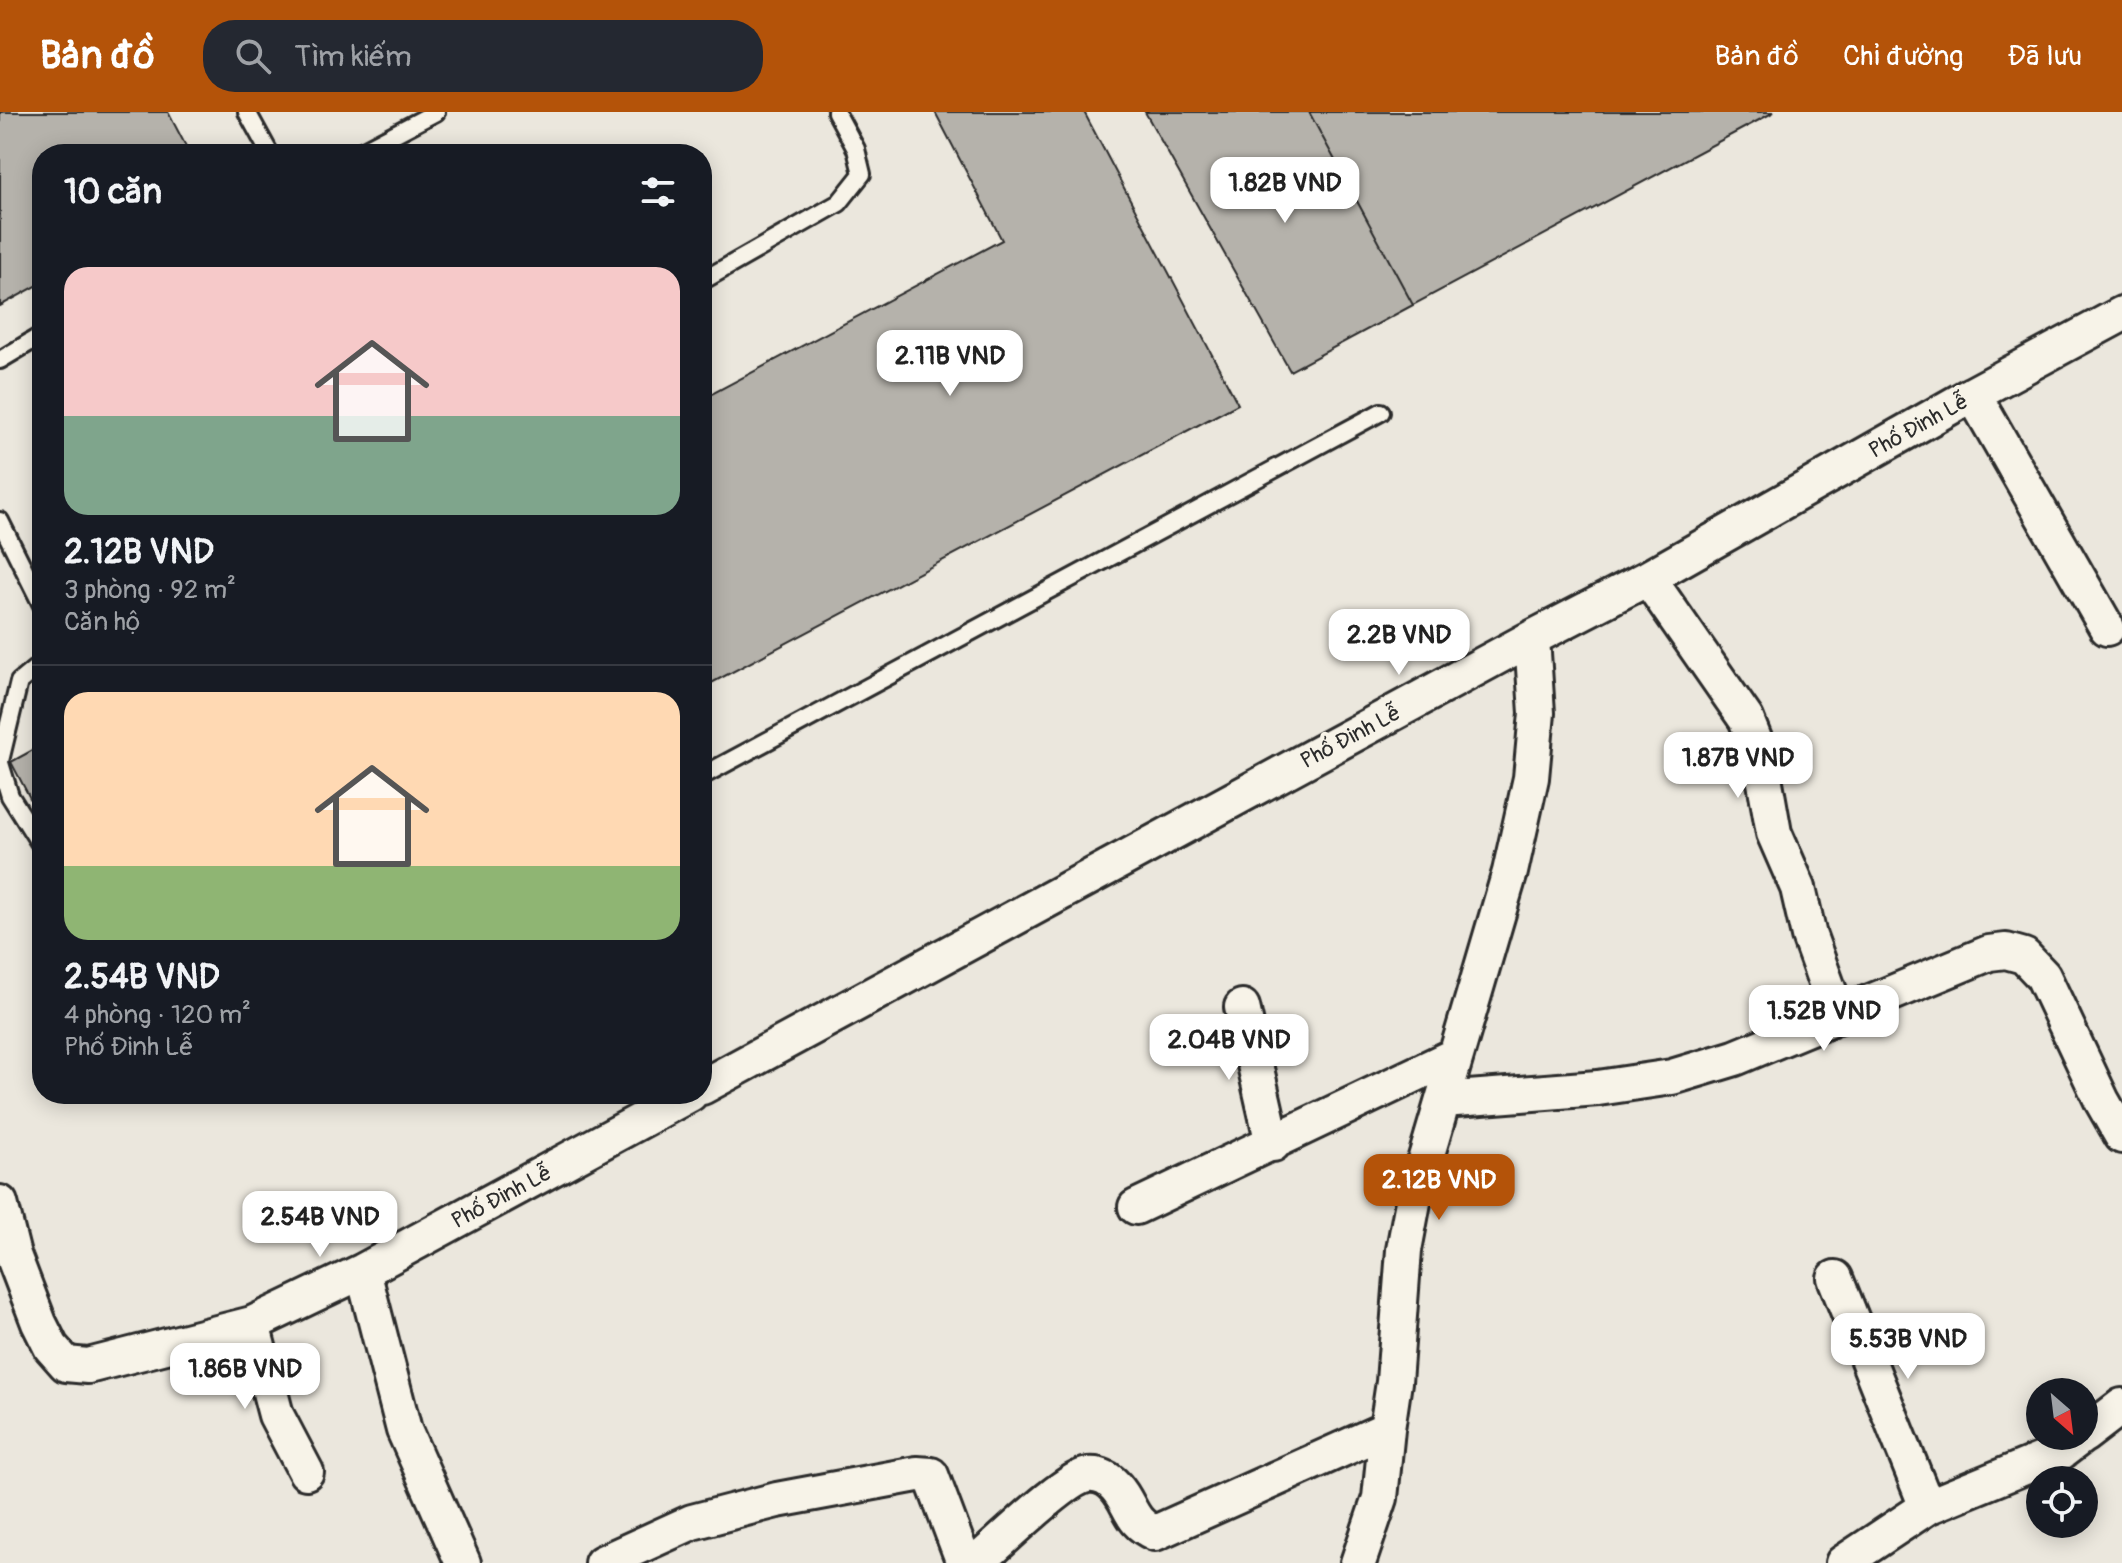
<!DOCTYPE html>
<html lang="vi">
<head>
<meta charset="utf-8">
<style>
	:root { --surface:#171b24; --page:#242831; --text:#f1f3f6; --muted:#9ea1a6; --line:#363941; --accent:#b45309 }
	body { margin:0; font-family:Pangolin,sans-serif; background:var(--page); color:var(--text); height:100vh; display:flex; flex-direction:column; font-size:30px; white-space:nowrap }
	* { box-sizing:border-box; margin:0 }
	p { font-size:26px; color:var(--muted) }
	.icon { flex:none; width:44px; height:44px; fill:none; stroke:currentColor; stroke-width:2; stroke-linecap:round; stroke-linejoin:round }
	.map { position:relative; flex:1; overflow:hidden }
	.sheet { position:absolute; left:32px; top:32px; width:680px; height:960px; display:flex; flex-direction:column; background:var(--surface); border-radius:32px; box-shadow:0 4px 20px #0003 }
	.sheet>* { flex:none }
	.needle { width:52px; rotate:152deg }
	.fabs { position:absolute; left:2026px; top:1266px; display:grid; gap:16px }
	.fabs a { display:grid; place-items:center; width:72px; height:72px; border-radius:50%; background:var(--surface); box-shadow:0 4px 20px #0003; font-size:40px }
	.price { position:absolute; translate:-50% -68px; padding:0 18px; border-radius:16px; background:#fff; color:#222; font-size:26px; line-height:52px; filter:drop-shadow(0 2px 4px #0008) }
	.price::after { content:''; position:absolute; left:50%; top:48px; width:24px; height:18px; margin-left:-12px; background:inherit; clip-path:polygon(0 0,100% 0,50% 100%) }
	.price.on { background:var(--accent); color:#fff }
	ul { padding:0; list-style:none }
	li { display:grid; align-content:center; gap:16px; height:424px; padding:0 32px }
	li+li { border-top:2px solid var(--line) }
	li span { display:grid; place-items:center; height:248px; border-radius:24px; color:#555 }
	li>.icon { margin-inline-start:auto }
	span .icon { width:144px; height:144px; fill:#fffc; stroke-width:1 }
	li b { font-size:34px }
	h2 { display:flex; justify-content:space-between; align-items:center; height:96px; padding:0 32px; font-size:34px }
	header { display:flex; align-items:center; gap:48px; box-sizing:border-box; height:112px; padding:0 40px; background:var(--accent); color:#fff }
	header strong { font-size:38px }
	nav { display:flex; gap:44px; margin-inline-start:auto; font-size:28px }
	.search { width:560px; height:72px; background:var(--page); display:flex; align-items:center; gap:20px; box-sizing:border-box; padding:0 28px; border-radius:32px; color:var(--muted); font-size:30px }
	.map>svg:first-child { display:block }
</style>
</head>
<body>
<header>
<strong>Bản đồ</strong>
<div class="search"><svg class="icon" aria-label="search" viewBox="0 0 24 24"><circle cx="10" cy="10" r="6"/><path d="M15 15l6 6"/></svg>Tìm kiếm</div>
<nav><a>Bản đồ</a><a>Chỉ đường</a><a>Đã lưu</a></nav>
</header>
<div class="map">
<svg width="2122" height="1451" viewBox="0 0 2122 1451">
	<rect width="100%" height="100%" fill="#ebe7dd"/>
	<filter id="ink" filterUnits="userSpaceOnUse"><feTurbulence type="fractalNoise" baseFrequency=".0125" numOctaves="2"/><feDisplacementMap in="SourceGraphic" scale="16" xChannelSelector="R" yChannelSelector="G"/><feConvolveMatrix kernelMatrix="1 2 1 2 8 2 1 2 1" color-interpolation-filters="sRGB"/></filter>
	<g filter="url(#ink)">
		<path fill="#b5b2ab" stroke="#2b2b2b" stroke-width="2" d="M0,0H168L190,42H42V171L0,194Z
			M935,0H1084L1238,292L702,576V287L1002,128Z
			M1145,0H1309L1413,193L1290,259Z
			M1309,0H1774L1413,193Z
			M42,633V709L11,650Z"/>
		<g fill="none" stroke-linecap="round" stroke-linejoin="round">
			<defs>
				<path id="service" d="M247,0L270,42
					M356,42L436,0
					M702,169L839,91L862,62L856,37L836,0
					M0,248L42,223
					M0,409L42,493
					M0,649L19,570L42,551
					M0,651L10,684L42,735
					M702,664L1381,300"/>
				<path id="minor" d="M1973,282L2107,516
					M1648,466L1746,607L1760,642L1774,721L1798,776L1809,824L1838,904
					M1242,895L1273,1032
					M702,975L1532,526L1648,466L1973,282L2122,202
					M1443,988L1598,976L1672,965L1735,946L1989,841L2006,839L2024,844L2043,864L2102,989L2122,1024
					M0,1091L13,1143L39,1211L51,1235L66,1252L88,1254L252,1212L363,1159L690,982
					M1136,1095L1456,943
					M363,1159L404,1318L463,1451
					M1835,1166L1927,1395
					M252,1212L276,1303L306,1360
					M2084,1323L2122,1294
					M602,1451L692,1410L777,1388L917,1362L931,1363L963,1448L971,1451L984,1444C1004,1427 1066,1366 1088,1363C1099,1362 1108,1366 1116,1375C1132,1393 1129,1410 1155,1421L1387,1317
					M1358,1451L1380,1386L1387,1317L1394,1270L1404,1138L1413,1090L1510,760L1531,666L1537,601L1532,526
					M1843,1451L1927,1395L2061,1340L2082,1324"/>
			</defs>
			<use href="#service" stroke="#2b2b2b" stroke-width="22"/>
			<use href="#minor" stroke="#2b2b2b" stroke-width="40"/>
			<use href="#service" stroke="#f7f3e8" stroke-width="16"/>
			<use href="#minor" stroke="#f7f3e8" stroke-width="34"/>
		</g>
	</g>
	<g text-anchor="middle" stroke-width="8" stroke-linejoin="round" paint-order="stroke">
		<g font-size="22" fill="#2b2b2b" stroke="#f7f3e8">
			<text transform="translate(1918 313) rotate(-29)" y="8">Phố Đinh Lễ</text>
			<text transform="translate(1350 624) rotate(-28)" y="8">Phố Đinh Lễ</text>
			<text transform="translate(501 1084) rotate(-28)" y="8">Phố Đinh Lễ</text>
		</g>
	</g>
</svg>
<div class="fabs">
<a><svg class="needle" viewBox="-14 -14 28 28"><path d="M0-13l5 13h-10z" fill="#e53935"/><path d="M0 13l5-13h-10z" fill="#9ea1a6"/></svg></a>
<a><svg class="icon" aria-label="locate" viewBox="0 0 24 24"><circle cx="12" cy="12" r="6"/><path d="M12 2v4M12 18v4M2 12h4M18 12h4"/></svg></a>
</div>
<b class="price" style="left:1285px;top:113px">1.82B VND</b>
<b class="price" style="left:950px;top:286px">2.11B VND</b>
<b class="price" style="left:1399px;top:565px">2.2B VND</b>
<b class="price" style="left:1738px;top:688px">1.87B VND</b>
<b class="price" style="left:1824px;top:941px">1.52B VND</b>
<b class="price" style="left:1229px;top:970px">2.04B VND</b>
<b class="price on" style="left:1439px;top:1110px">2.12B VND</b>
<b class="price" style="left:320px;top:1147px">2.54B VND</b>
<b class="price" style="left:1908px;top:1269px">5.53B VND</b>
<b class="price" style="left:245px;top:1299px">1.86B VND</b>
<section class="sheet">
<h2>10 căn<svg class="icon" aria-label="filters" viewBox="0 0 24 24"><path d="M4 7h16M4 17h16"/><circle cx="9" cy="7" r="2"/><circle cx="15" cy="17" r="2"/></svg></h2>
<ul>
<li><span style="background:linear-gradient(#f6c9c9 60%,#7fa58c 0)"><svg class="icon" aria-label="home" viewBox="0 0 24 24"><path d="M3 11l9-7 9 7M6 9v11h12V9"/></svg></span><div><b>2.12B VND</b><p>3 phòng · 92 m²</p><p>Căn hộ</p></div></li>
<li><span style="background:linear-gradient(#ffd9b3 70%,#8fb573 0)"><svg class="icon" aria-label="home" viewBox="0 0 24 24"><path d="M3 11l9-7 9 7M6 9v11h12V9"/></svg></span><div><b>2.54B VND</b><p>4 phòng · 120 m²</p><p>Phố Đinh Lễ</p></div></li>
</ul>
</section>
</div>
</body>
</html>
